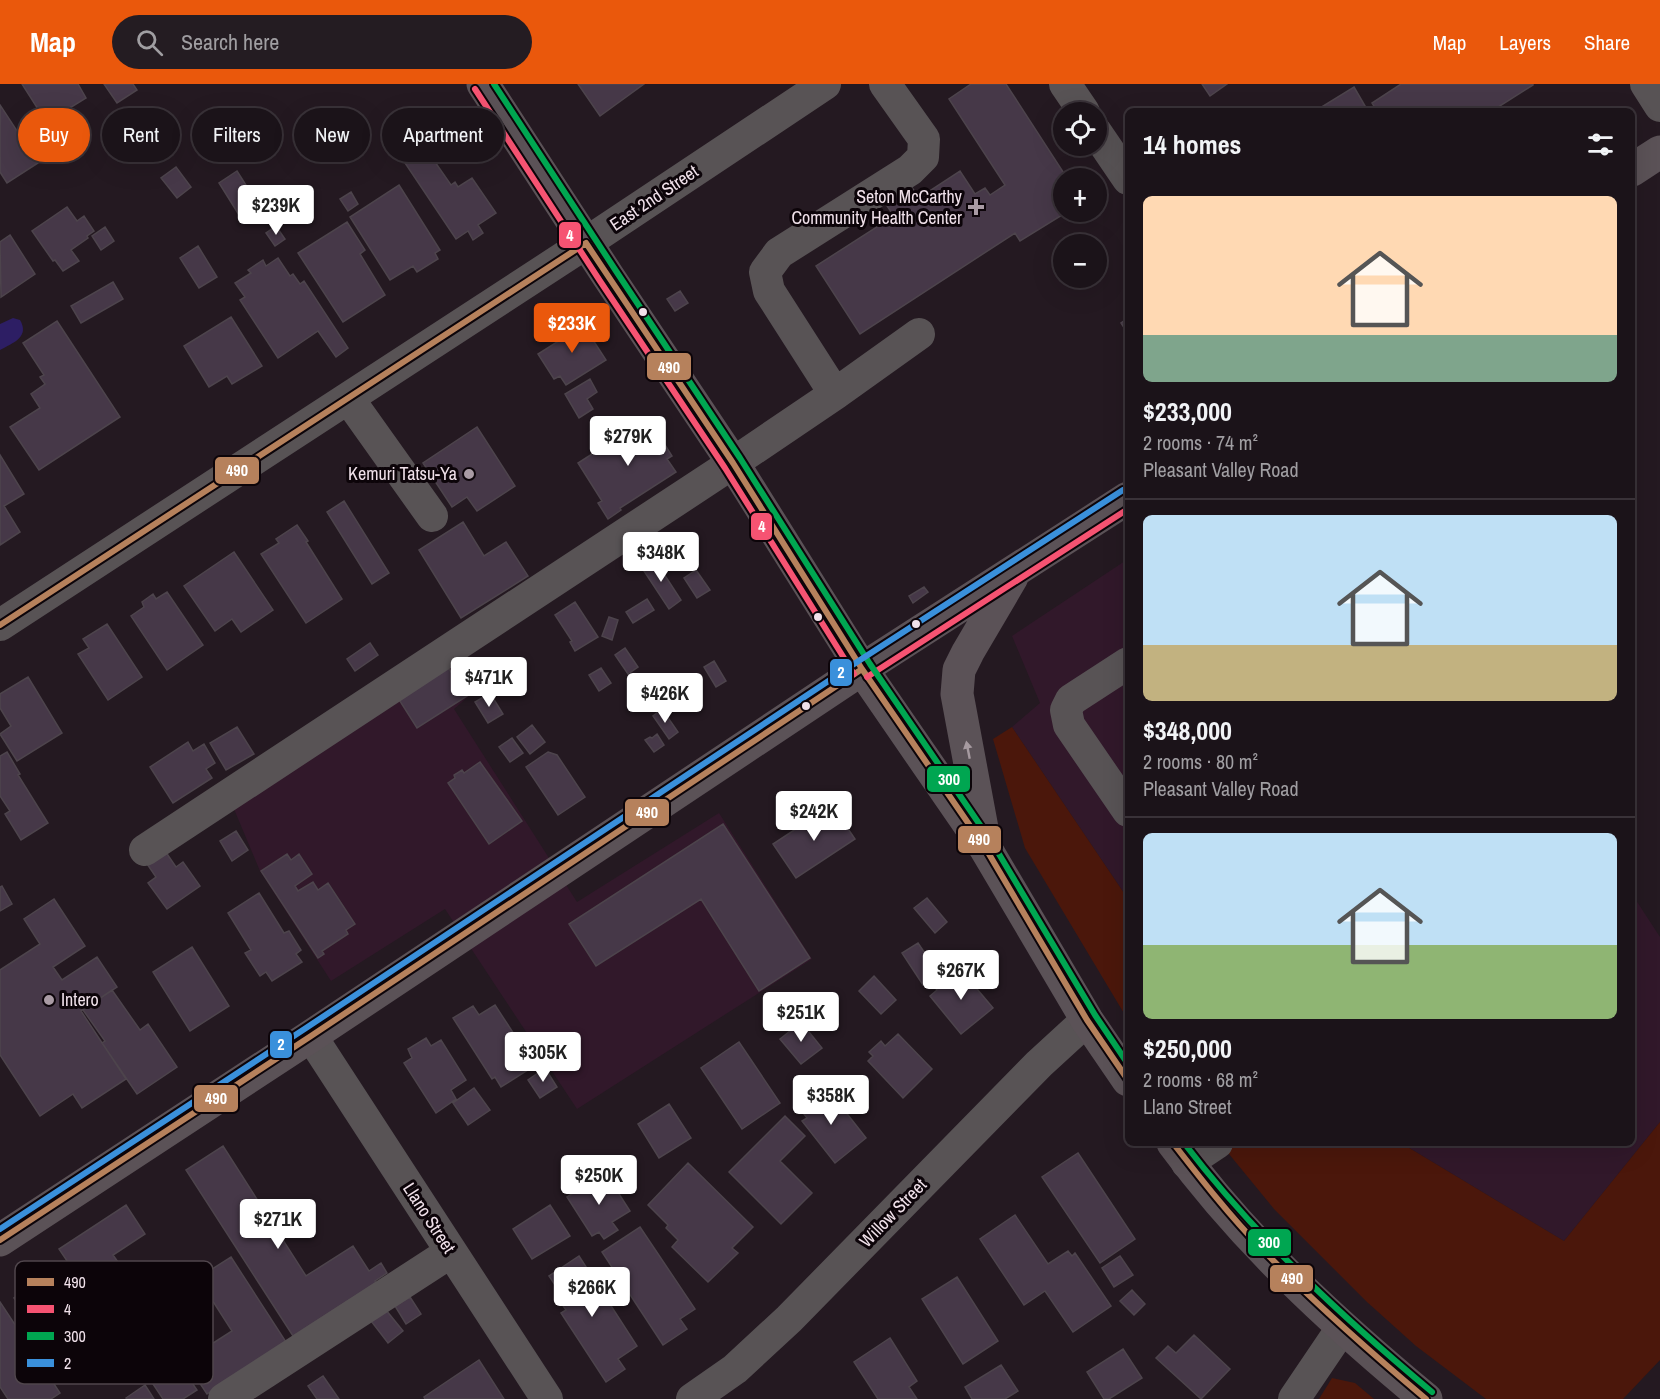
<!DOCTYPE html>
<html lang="en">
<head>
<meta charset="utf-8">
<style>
	:root { --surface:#1b1319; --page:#241c22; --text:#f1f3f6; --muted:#a09ea2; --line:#393238; --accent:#ea580c }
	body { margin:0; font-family:"Archivo Narrow",sans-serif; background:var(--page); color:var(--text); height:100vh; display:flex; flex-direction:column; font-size:22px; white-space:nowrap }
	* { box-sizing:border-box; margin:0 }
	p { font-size:20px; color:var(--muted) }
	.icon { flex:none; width:33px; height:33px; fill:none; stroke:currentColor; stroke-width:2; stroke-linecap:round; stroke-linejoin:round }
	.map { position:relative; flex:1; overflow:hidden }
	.side { position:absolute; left:1125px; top:24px; width:510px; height:1038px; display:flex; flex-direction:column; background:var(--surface); border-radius:9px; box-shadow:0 6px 24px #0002,0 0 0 2px var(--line) }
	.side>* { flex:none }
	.guide { position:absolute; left:18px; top:24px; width:570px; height:54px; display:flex; gap:12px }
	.tools { position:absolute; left:1053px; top:18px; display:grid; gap:12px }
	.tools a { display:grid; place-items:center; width:54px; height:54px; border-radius:50%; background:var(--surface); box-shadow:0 6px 24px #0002,0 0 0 2px var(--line); font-size:30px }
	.price { position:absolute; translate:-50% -51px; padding:0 14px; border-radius:6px; background:#fff; color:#222; font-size:20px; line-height:39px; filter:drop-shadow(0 2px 3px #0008) }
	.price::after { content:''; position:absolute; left:50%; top:36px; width:18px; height:14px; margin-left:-9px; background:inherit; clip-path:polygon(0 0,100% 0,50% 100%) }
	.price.active { background:var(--accent); color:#fff }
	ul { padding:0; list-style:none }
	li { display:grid; align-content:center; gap:12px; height:318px; padding:0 18px }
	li+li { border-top:2px solid var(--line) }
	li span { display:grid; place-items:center; height:186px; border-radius:9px; color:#555 }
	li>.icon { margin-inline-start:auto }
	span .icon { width:108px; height:108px; fill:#fffc; stroke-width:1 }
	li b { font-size:26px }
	h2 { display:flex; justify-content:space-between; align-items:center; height:72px; padding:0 18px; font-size:26px }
	.pill { padding:0 21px; border-radius:27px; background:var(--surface); box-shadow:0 6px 24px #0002,0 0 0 2px var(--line); font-size:21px; line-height:54px }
	.pill.active { background:var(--accent); color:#fff }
	header { display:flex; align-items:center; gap:36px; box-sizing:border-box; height:84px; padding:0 30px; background:var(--accent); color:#fff }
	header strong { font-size:28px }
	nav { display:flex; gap:33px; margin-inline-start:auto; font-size:21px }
	.search { width:420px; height:54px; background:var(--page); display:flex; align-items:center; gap:15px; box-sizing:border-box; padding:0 21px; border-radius:33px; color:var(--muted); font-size:22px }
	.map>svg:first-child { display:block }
</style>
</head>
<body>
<header>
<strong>Map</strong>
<div class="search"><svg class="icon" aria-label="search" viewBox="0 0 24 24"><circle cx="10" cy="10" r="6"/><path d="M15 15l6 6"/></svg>Search here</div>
<nav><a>Map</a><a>Layers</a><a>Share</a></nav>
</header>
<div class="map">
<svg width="1660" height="1315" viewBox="0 0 1660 1315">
	<rect width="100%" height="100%" fill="#241921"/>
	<path fill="#31182a" d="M1128,475V815L1012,643L1040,619L1012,552Z
		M448,579L469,612L454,625L577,818L719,729L812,875L577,1025L445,825L331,897L260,787L234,725Z
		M1632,810L1660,853V1038L1564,1157L1401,1059H1632Z"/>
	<path fill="#4b170b" d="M1012,643L1128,815V936L1025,764L993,655Z
		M1660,1038V1276L1623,1315H1486L1416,1262L1367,1218L1274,1125L1220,1059H1401L1564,1157Z
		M1332,1294L1355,1299L1374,1315H1319Z"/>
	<path fill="#2d1e64" d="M13,234L20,236C30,253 13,259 0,266V240Z"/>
	<path fill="#463848" stroke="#4d444c" stroke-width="1.5" d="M22,0H78L86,14L68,25L72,31L50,44Z
		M104,0H133L137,6L117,19Z
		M578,0H644L600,32Z
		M971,0H1006L1067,94H1064V128H1067L1020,157L1015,149L860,250L816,182L894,132L885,119L911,102L919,114L960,87L975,110L985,104L990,111L1005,101L949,15Z
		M1202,0H1227L1210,12Z
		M1401,0H1533V1L1492,27H1377L1372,19Z
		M1354,3L1368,27H1315Z
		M0,21L38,79L7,99L0,88Z
		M426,65L451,101L455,98L458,103L472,94L496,129L478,141L483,149L473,156L468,147L456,155L405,79Z
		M176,83L191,103L177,114L161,94Z
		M237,87L258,120L239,131L219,99Z
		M399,101L440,166L435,169L438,175L417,188L413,182L390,196L350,133Z
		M351,108L358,120L348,127L340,115Z
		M67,123L77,137L84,132L94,147L87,152L88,154L71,166L79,177L63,187L55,176L53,177L32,147Z
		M347,138L365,166L360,170L385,211L343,238L298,169Z
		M276,142L285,155L275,162L266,149Z
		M105,143L114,157L101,166L92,152Z
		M10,151L35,190L1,213L0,158Z
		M198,162L217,193L199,204L180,174Z
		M278,174L290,192L293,190L300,200L304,197L348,264L336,273L318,247L278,274L240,216L245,213L235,199L251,189L248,186L263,176L266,182Z
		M113,198L123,215L81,239L71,222Z
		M680,207L688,219L675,227L667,215Z
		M231,233L262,282L232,300L227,292L209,303L184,262Z
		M1128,234V250L1121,239Z
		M580,236L606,276L566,301L560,292L554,295L538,270L565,253L561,247Z
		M57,237L120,333L39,386L10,343L40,324L31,310L45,300L40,293L44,291L23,259Z
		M590,295L597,308L587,315L593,325L579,334L565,310Z
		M648,334L672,372L667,375L676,388L620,424L621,426L608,435L598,419L602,417L578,379Z
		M477,343L515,402L477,427L467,413L452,423L423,379Z
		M0,371L24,410L4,422L20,448L0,461Z
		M344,417L389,489L372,500L327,428Z
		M463,438L484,472L506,458L528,492L461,534L419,466Z
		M297,441L308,457L306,458L342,515L306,539L261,470L279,459L276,455Z
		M234,468L273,526L241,548L232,535L215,547L184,502Z
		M653,473L681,516L669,525L640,481Z
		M696,486L710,506L697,514L684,494Z
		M924,503L928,508L913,519L909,512Z
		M167,508L203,561L167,586L131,532L144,523L142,518L153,510L156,515Z
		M647,515L654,526L633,539L626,528Z
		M575,518L598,553L575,567L570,558L572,557L555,531Z
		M609,533L618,536L612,556L602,552Z
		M107,540L142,593L108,616L78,570L89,564L83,555Z
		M370,559L378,571L355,587L347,575Z
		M625,564L638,583L628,590L615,571Z
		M714,577L726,597L716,603L704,583Z
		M447,582L467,612L417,644L398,614Z
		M601,584L611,599L599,607L589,591Z
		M28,593L62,649L17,677L0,650L11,642L0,624V610Z
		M490,609L503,630L488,639L475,618Z
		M662,625L678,648L669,655L653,632Z
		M532,641L545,658L530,670L517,653Z
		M237,643L254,670L226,686L210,659Z
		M657,650L664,661L654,668L645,656L650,653L652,654Z
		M512,654L523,669L510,678L499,663Z
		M188,658L193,667L204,660L215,679L206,685L212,694L173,719L150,683Z
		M7,668L20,690L18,691L48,739L21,756L5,730L10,727L0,712V672Z
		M548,668L557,671L585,713L558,731L526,683Z
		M480,678L522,737L489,760L448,699L455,694L454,691L462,686L464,689Z
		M832,721L855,755L796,794L773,760Z
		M723,740L810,874L759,907L701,815L596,882L569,840Z
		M236,747L248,766L232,777L220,757Z
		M163,764L176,783L183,778L200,802L167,825L148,799L156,793L145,777Z
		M287,770L291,776L299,770L312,790L295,802L298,807L313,798L318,806L328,799L355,840L346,846L348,850L322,867L324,870L318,874L261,787Z
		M2,802L12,820L0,827V803Z
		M259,809L284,849L289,847L301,866L296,870L302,878L272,897L266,888L260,892L245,869L251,866L228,829Z
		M927,814L947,838L935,849L914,824Z
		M54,815L85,862L53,883L62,896L97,873L117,903L81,927L126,995L82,1024L73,1010L40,1032L0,971V886L40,860L24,835Z
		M918,859L939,890L923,901L902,869Z
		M192,863L229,922L190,947L153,888Z
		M961,886L993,924L961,950L930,912L937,906L934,902L945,893L948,897Z
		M874,892L896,916L881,930L859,907Z
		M112,906L140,946L148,940L177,983L137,1010L102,959L105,957L83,926Z
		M495,921L527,970L524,973L531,984L501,1003L495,993L492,995L453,934L473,922L479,931Z
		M801,938L822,964L801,980L780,955Z
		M898,950L932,985L903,1014L868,977L873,972L869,968L881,957L885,962Z
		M426,954L431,962L441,956L466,996L451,1006L456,1015L436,1029L404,979L412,974L408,965Z
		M739,958L780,1019L742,1045L701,984Z
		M545,984L557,1003L540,1014L528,996Z
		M474,1004L490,1026L468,1041L453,1019Z
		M816,1006L826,1020L834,1013L866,1054L835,1079L802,1037L807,1034L797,1021Z
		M669,1020L691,1054L659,1074L638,1040Z
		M785,1032L805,1052L780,1077L812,1109L781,1140L729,1088Z
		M223,1062L306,1192L353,1162L369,1187L381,1179L387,1189L375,1197L376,1199L293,1252L186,1086Z
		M1078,1069L1135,1155L1100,1179L1042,1093Z
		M688,1079L753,1143L732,1164L738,1169L708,1198L672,1163L678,1156L666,1144L668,1141L648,1121Z
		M605,1088L630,1127L612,1138L618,1146L604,1155L599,1148L592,1152L567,1113Z
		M126,1121L145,1150L113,1171L132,1198L151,1185L171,1214L149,1229L155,1239L150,1242L157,1254L136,1268L129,1257L124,1261L59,1165Z
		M550,1121L570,1152L532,1175L513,1145Z
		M1015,1131L1048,1180L1068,1167L1072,1172L1075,1169L1111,1222L1073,1248L1045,1207L1024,1221L980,1155Z
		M640,1143L695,1225L680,1235L687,1245L663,1261L602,1168Z
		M579,1172L637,1262L618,1275L625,1285L606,1298L561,1229L566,1226L557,1213L561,1210L549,1192Z
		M1120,1172L1133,1191L1114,1203L1102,1184Z
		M231,1173L286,1258L207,1310L185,1277L232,1247L198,1194Z
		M49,1189L59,1204L72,1195L116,1258L69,1292L14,1214Z
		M957,1193L998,1257L963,1280L922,1215Z
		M1132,1206L1145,1220L1134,1231L1120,1217Z
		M410,1213L421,1230L406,1240L395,1222Z
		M0,1218L60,1309L51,1315H8L0,1303Z
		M386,1226L403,1247L388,1259L371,1237Z
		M1194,1251L1230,1285L1201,1315L1156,1274L1168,1262L1176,1269Z
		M890,1254L917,1297L909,1303L917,1315H878L854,1278Z
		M162,1255L197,1306L183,1315H163L135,1273Z
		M1123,1265L1142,1294L1109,1315H1104L1087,1288Z
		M479,1276L504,1315H425L424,1313Z
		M1001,1281L1018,1307L1005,1315H972L965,1303Z
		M323,1292L339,1315H317L308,1302Z
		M145,1301L154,1315H127L126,1314Z"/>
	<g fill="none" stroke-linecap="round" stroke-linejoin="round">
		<path stroke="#585355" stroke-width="32" d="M1065,0L1084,28
			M1646,0L1660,22
			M1096,48L1128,95
			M835,310L769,207L765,188L779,169L910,86L923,73L924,55L885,0
			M348,314L432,432
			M0,541L586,159L825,0
			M1128,579L1071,616L1066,626L1069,641L1128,727
			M145,766L733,379L835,310L919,250
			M311,952L547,1315
			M1187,1079L1217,1059
			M224,1315L451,1168
			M692,1315L735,1285L789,1235L1039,980L1087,936
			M1294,1315L1342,1244"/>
		<path stroke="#5b5257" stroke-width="33" d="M483,0L608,192L733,379L862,585L986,765L1087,936L1128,996
			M1632,86L1660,68
			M984,755L957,610L959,586L968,568L1012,493
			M1173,1059C1244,1156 1333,1238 1426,1315
			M0,1156L311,952L862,585L1128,414"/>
		<defs>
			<path id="bus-1" d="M0,541L586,159L733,379L862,585L986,765L1087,936L1128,996
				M1173,1059C1201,1095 1229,1131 1261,1164C1313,1218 1369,1267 1426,1315
				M0,1156L311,952L862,585"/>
			<path id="bus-2" d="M475,5L600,197L725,384L854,590
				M867,593L1128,425"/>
			<path id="bus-3" d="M494,0L616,187L740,374L870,580L993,760L1095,931L1128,980
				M1184,1059C1256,1153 1341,1232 1432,1308"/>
			<path id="bus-4" d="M0,1145L306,944L857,578L1123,406"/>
		</defs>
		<use href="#bus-1" stroke="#0c0409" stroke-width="10"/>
		<use href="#bus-2" stroke="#0c0409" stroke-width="10"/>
		<use href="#bus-3" stroke="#0c0409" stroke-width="10"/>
		<use href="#bus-4" stroke="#0c0409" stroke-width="10"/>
		<use href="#bus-1" stroke="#b6815c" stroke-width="6"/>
		<use href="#bus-2" stroke="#f65372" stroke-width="6"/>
		<use href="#bus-3" stroke="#00a651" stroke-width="6"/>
		<use href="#bus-4" stroke="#3a90db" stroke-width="6"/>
	</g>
	<defs><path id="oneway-solid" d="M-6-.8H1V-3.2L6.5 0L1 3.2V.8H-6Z" transform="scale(1.5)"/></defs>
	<use fill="#a69aa0" href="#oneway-solid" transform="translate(968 666) rotate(-101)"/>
	<g fill="#a99ba4" stroke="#0c0409" stroke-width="2">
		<path d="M973 114h6v6h6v6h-6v6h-6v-6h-6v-6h6z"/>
		<circle cx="469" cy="390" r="6"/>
		<circle cx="49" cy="916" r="6"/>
	</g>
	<g fill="#f0e1ea" stroke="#0c0409" stroke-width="2">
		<circle cx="643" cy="228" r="5"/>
		<circle cx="818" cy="533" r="5"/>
		<circle cx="916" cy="540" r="5"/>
		<circle cx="806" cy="622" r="5"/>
	</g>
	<g text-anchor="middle" stroke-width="6" stroke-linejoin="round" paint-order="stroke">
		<g font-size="18" fill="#f0e1ea" stroke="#0c0409" text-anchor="end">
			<text x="962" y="119">Seton McCarthy<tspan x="962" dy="21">Community Health Center</tspan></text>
			<text x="457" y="396">Kemuri Tatsu-Ya</text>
			<text x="61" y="922" text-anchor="start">Intero</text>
		</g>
		<g font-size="18" fill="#f0e1ea" stroke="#0c0409">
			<text transform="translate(654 114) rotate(-34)" y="6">East 2nd Street</text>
			<text transform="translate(893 1129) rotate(-46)" y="6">Willow Street</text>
			<text transform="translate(429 1134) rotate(57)" y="6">Llano Street</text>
		</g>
	</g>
	<rect x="15" y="1177" width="198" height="123" rx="9" fill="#0c0409" stroke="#50464c" stroke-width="1.5"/>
	<rect x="27" y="1194" width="27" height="8" fill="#b6815c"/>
	<rect x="27" y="1221" width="27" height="8" fill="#f65372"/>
	<rect x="27" y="1248" width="27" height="8" fill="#00a651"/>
	<rect x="27" y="1275" width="27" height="8" fill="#3a90db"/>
	<g font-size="16" fill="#f0e1ea">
		<text x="64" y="1204">490</text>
		<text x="64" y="1231">4</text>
		<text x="64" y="1258">300</text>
		<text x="64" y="1285">2</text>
	</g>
	<g stroke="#0c0409" stroke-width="2">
		<rect x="558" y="137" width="24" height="28" rx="6" fill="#f65372"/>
		<rect x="646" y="268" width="46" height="29" rx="6" fill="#b6815c"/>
		<rect x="214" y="372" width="46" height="29" rx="6" fill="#b6815c"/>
		<rect x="750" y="428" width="23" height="29" rx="6" fill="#f65372"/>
		<rect x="829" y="574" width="24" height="29" rx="6" fill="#3a90db"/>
		<rect x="926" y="681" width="45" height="28" rx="6" fill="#00a651"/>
		<rect x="624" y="714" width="46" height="29" rx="6" fill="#b6815c"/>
		<rect x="957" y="741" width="45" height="29" rx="6" fill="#b6815c"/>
		<rect x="269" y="946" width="24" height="29" rx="6" fill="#3a90db"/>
		<rect x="193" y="1000" width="46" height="29" rx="6" fill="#b6815c"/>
		<rect x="1247" y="1144" width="45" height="29" rx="6" fill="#00a651"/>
		<rect x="1269" y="1180" width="45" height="29" rx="6" fill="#b6815c"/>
	</g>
	<g font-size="16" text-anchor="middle" font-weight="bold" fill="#fff">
		<text x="570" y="157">4</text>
		<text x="669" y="289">490</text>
		<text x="237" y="392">490</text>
		<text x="762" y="448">4</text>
		<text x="841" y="594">2</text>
		<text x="949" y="701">300</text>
		<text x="647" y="734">490</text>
		<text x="979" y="761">490</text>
		<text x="281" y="966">2</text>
		<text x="216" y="1020">490</text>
		<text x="1269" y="1164">300</text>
		<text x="1292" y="1200">490</text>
	</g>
</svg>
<div class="tools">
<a><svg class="icon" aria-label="locate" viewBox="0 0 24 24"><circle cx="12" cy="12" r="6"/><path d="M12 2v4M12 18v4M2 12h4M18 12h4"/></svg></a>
<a>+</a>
<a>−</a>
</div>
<b class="price" style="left:276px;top:152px">$239K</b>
<b class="price active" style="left:572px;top:270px">$233K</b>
<b class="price" style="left:628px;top:383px">$279K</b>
<b class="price" style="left:661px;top:499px">$348K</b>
<b class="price" style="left:489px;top:624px">$471K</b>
<b class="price" style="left:665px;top:640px">$426K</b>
<b class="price" style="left:814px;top:758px">$242K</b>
<b class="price" style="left:961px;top:917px">$267K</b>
<b class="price" style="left:801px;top:959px">$251K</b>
<b class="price" style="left:543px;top:999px">$305K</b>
<b class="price" style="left:831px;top:1042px">$358K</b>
<b class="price" style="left:599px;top:1122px">$250K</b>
<b class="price" style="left:278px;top:1166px">$271K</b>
<b class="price" style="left:592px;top:1234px">$266K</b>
<div class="guide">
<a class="pill active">Buy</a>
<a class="pill">Rent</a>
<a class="pill">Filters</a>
<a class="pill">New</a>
<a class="pill">Apartment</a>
</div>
<section class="side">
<h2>14 homes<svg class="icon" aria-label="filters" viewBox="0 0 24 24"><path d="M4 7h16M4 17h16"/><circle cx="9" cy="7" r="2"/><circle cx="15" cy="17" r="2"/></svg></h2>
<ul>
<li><span style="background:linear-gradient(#ffd9b3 75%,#7fa58c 0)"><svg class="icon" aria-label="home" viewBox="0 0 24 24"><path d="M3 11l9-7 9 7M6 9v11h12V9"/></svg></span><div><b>$233,000</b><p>2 rooms · 74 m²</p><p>Pleasant Valley Road</p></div></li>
<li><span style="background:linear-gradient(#bfe0f5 70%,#c2b280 0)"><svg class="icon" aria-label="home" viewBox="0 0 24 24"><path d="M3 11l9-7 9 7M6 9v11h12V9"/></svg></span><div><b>$348,000</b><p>2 rooms · 80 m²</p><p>Pleasant Valley Road</p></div></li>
<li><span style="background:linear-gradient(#bfe0f5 60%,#8fb573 0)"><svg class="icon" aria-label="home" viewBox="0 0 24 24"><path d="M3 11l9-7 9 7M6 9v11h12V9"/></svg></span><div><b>$250,000</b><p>2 rooms · 68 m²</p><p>Llano Street</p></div></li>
</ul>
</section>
</div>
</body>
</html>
